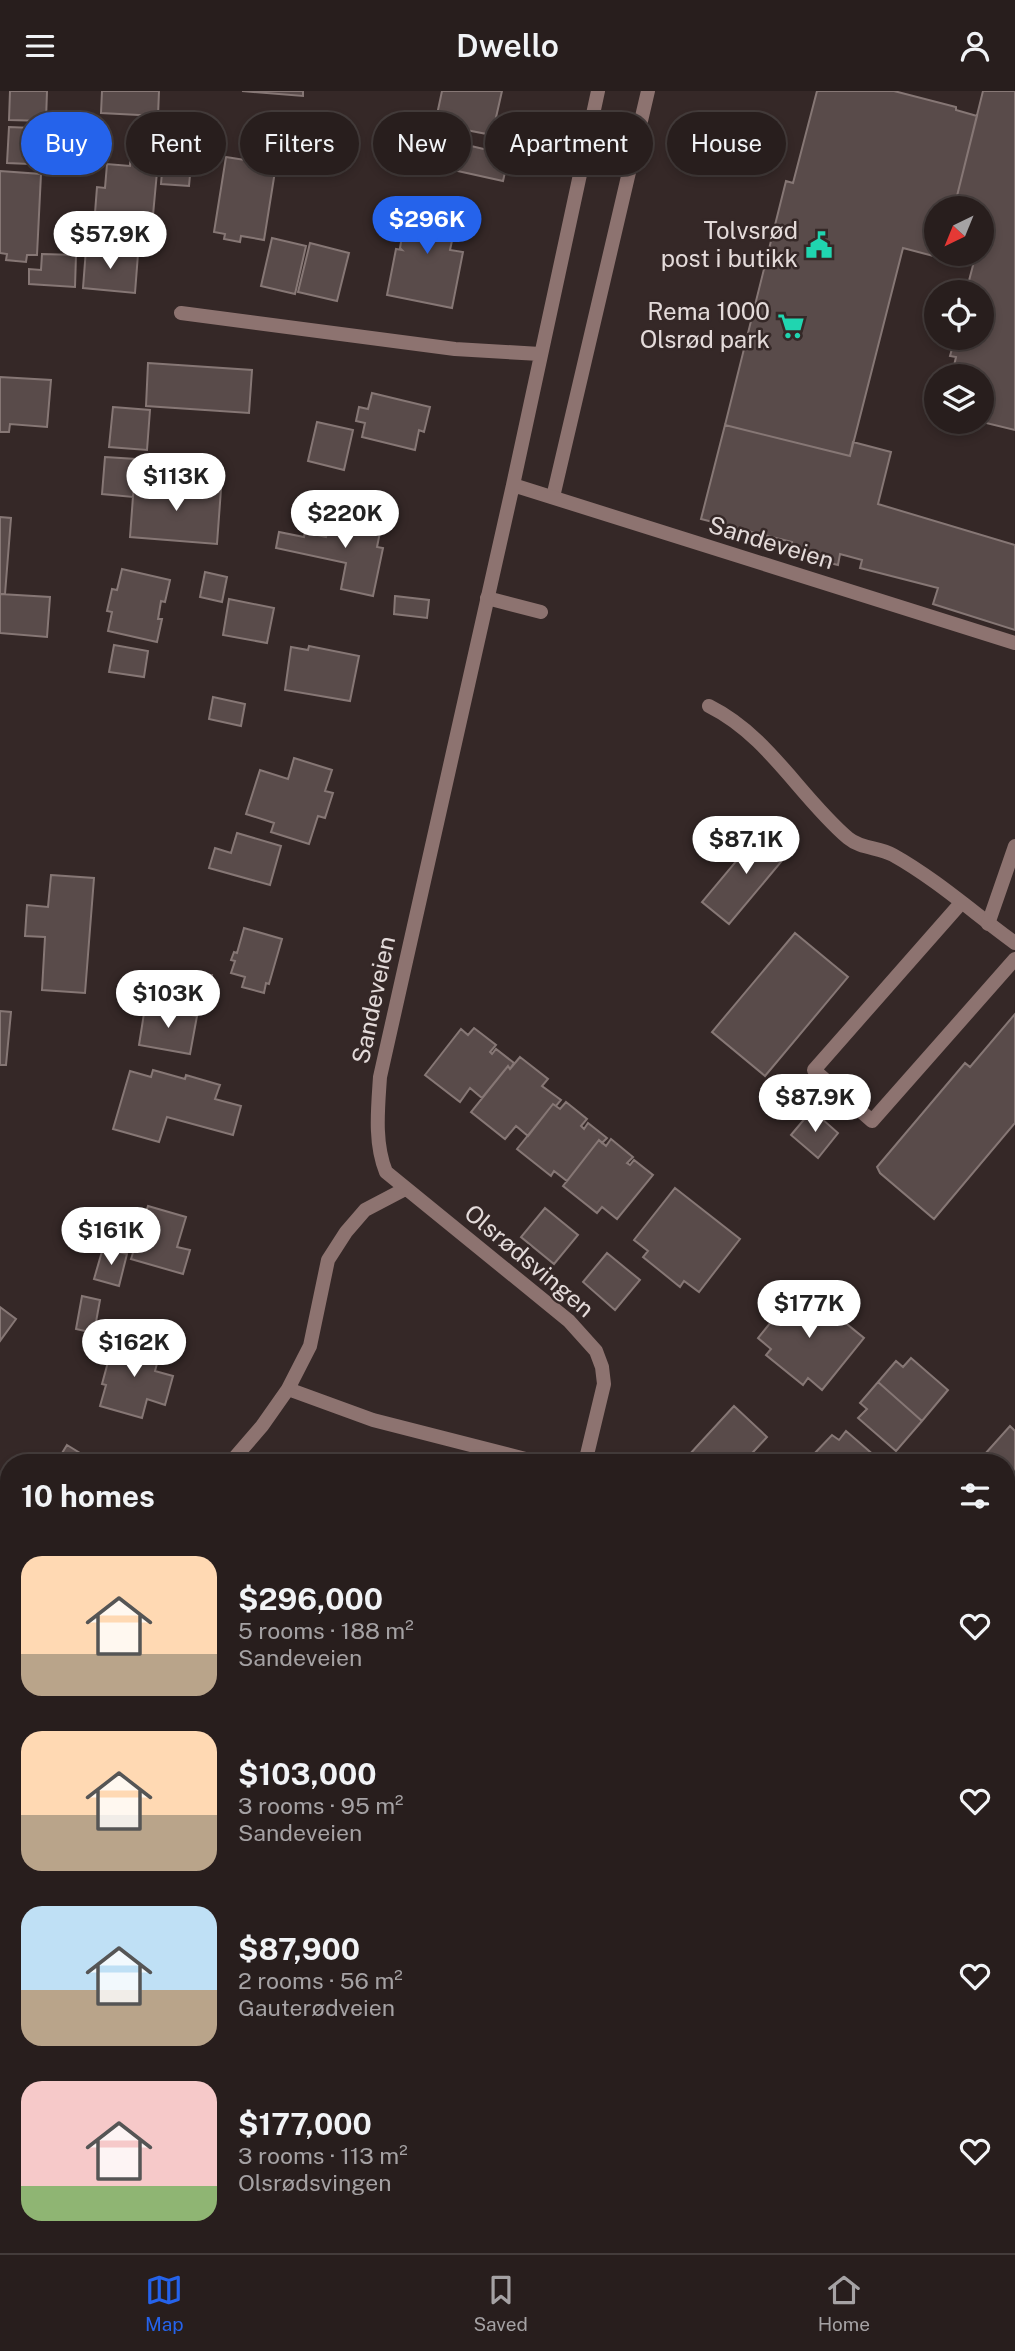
<!DOCTYPE html>
<html lang="en">
<head>
<meta charset="utf-8">
<style>
	:root { --surface:#281e1d; --page:#342b2a; --text:#f1f3f6; --muted:#a5a2a4; --line:#443c3b; --accent:#2563eb }
	body { margin:0; font-family:"Public Sans",sans-serif; background:var(--page); color:var(--text); height:100vh; display:flex; flex-direction:column; font-size:26px; white-space:nowrap }
	* { box-sizing:border-box; margin:0 }
	p { font-size:23px; color:var(--muted) }
	.icon { flex:none; width:38px; height:38px; fill:none; stroke:currentColor; stroke-width:2; stroke-linecap:round; stroke-linejoin:round }
	.map { position:relative; flex:1; overflow:hidden }
	.sheet { position:absolute; left:0px; top:1363px; width:1015px; height:800px; display:flex; flex-direction:column; background:var(--surface); border-radius:28px 28px 0 0; box-shadow:0 4px 10px #0003,0 0 0 2px var(--line) }
	.sheet>* { flex:none }
	.banner { position:absolute; left:21px; top:21px; width:973px; height:63px; display:flex; gap:14px }
	.needle { width:46px; rotate:223deg }
	.tools { position:absolute; left:924px; top:105px; display:grid; gap:14px }
	.tools a { display:grid; place-items:center; width:70px; height:70px; border-radius:50%; background:var(--surface); box-shadow:0 4px 10px #0003,0 0 0 2px var(--line); font-size:35px }
	.price { position:absolute; translate:-50% -60px; padding:0 16px; border-radius:24px; background:#fff; color:#222; font-size:23px; line-height:46px; filter:drop-shadow(0 2px 4px #0008) }
	.price::after { content:''; position:absolute; left:50%; top:42px; width:21px; height:16px; margin-left:-10px; background:inherit; clip-path:polygon(0 0,100% 0,50% 100%) }
	.price.selected { background:var(--accent); color:#fff }
	ul { padding:0; list-style:none }
	li { display:flex; align-items:center; gap:21px; height:175px; padding:0 21px }
	li span { display:grid; place-items:center; flex:none; width:196px; height:140px; border-radius:21px; color:#555 }
	li>.icon { margin-inline-start:auto }
	span .icon { width:84px; height:84px; fill:#fffc; stroke-width:1 }
	li b { font-size:30px }
	h2 { display:flex; justify-content:space-between; align-items:center; height:84px; padding:0 21px; font-size:30px }
	.pill { padding:0 24px; border-radius:32px; background:var(--surface); box-shadow:0 4px 10px #0003,0 0 0 2px var(--line); font-size:24px; line-height:63px }
	.pill.selected { background:var(--accent); color:#fff }
	header { display:flex; justify-content:space-between; align-items:center; height:91px; padding:0 21px; background:var(--surface); font-size:32px; font-weight:600 }
	.dock { display:flex; justify-content:space-around; align-items:center; height:98px; border-top:2px solid var(--line); background:var(--surface); font-size:19px; color:var(--muted) }
	.dock a { display:grid; justify-items:center; gap:4px }
	.dock .selected { color:var(--accent) }
	.map>svg:first-child { display:block }
</style>
</head>
<body>
<header><svg class="icon" aria-label="menu" viewBox="0 0 24 24"><path d="M4 6h16M4 12h16M4 18h16"/></svg>Dwello<svg class="icon" aria-label="person" viewBox="0 0 24 24"><circle cx="12" cy="8" r="4"/><path d="M4 21q1-7 8-7t8 7"/></svg></header>
<div class="map">
<svg width="1015" height="2162" viewBox="0 0 1015 2162">
	<rect width="100%" height="100%" fill="#352827"/>
	<path fill="#5e3230" d="M1015,2037V2162H891L880,2154H1006V2047Z
		M9,2142V2154H449L452,2160L447,2162H8L0,2145Z
		M453,2154H813L822,2162H456Z"/>
	<path fill="#594b4a" stroke="#867775" stroke-width="2" d="M10,0H47L46,30L9,29Z
		M102,0H159L158,25L101,22Z
		M242,0H303V5Z
		M442,0H502L492,44L435,33Z
		M817,0H894L956,16V19L977,25L954,117H936V163H942L941,167L903,157L850,365L725,334L786,90L793,92Z
		M983,0H1015V339L982,331V285H945L947,278L953,279L956,266L950,265L955,247H982V201H966L976,163H982V117H954Z
		M288,21L333,25L330,64L284,60Z
		M9,36L55,38L54,74L7,72Z
		M131,46L193,51L189,95L161,93L162,81H157L152,135L137,134L136,154L104,151L105,132H102L103,122H95L97,96L105,97L107,73L130,75Z
		M450,50L509,64L503,90L444,77Z
		M226,66L276,74L264,149L241,145L240,151L224,148L225,143L214,141Z
		M0,80L41,83L37,164H27L26,171L6,169L7,163L0,162Z
		M406,109L462,120L457,146L453,145L450,159L463,161L452,217L387,204L396,158L402,159L400,157L403,140H406L400,138Z
		M272,147L306,155L295,203L261,195Z
		M310,152L349,162L337,210L298,201Z
		M86,158L138,163L135,202L83,197Z
		M42,163L76,164L75,196L29,193V178L41,179Z
		M148,272L252,279L249,322L146,315Z
		M0,286L51,289L47,336L10,333L9,341H0Z
		M372,302L430,316L424,341L419,339L415,359L362,346L365,332L356,330L359,316L368,318Z
		M113,316L150,319L147,359L109,356Z
		M317,331L353,339L344,379L308,370Z
		M725,334L850,365L853,351L891,361L878,413L1015,454V539L933,513L938,497L860,477L862,469L840,463L838,474L789,462L792,451L701,428Z
		M105,366L136,368L133,406L102,403Z
		M134,392L221,398L217,453L130,446Z
		M355,420L368,422L367,428L382,431L377,456L383,457L373,505L341,498L346,472L276,457L279,441L304,446L305,441L326,446L327,442L335,444L340,422L354,425Z
		M0,426L11,427L5,503H0Z
		M122,478L170,489L165,511L161,510L158,528H162L157,551L108,540L112,521L107,520L112,498L117,499Z
		M205,481L227,486L222,511L200,506Z
		M0,503L50,506L47,546L0,542Z
		M395,505L429,509L427,527L394,523Z
		M229,508L274,517L267,552L223,544Z
		M114,554L148,560L144,586L109,581Z
		M309,555L359,565L350,610L285,599L291,556L308,559Z
		M213,606L245,613L241,635L209,628Z
		M294,667L332,679L325,700L333,702L325,727L318,725L309,753L271,741L274,732L246,723L260,679L288,688Z
		M764,737L791,759L729,833L702,811Z
		M237,742L281,755L270,794L209,777L215,757L231,762Z
		M51,784L94,787L85,902L42,899L45,846L25,845L27,814L48,816Z
		M244,837L282,848L269,893L266,892L264,902L242,896L245,886L231,882L235,870L231,869L234,861L237,862Z
		M795,842L848,886L765,985L712,941Z
		M187,881L212,884L208,916L184,913Z
		M145,916L197,925L190,963L139,954Z
		M0,920L11,921L6,974H0Z
		M1015,923V1032L934,1128L880,1082L877,1076L965,972L970,976Z
		M474,937L496,954L490,961L492,963L496,958L514,972L510,978L508,975L482,1007L470,997L460,1011L425,984L461,938L468,944Z
		M520,966L548,988L542,995L561,1009L556,1015L553,1013L528,1045L516,1035L505,1048L471,1021L508,975L510,978Z
		M153,979L185,988L186,984L220,994L215,1008L241,1015L233,1044L167,1026L159,1051L113,1038L130,980L151,986Z
		M566,1011L587,1028L581,1035L584,1038L588,1032L607,1047L602,1052L599,1049L567,1090L554,1080L551,1085L517,1058L553,1013L560,1018Z
		M812,1019L838,1042L818,1067L791,1044Z
		M611,1048L633,1066L627,1072L630,1074L634,1069L653,1084L617,1128L602,1116L597,1122L563,1095L599,1049L606,1055Z
		M675,1097L740,1148L699,1201L684,1190L680,1196L643,1166L648,1160L634,1149Z
		M148,1115L186,1126L177,1156L190,1159L183,1183L131,1168Z
		M545,1117L578,1144L554,1173L521,1146Z
		M103,1157L127,1163L119,1195L94,1188Z
		M607,1162L640,1189L615,1219L583,1191Z
		M800,1195L864,1247L822,1299L808,1287L803,1294L766,1264L771,1258L758,1247Z
		M82,1205L100,1209L94,1242L76,1238Z
		M0,1216L16,1228L0,1250Z
		M119,1246L161,1258L155,1280L173,1285L165,1314L147,1308L142,1327L100,1315L106,1294L102,1293L111,1260L115,1262Z
		M911,1267L948,1299L922,1330L878,1291L896,1270L903,1276Z
		M878,1291L922,1330L896,1360L858,1327L867,1318L860,1312Z
		M734,1315L767,1346L743,1372H698L689,1364Z
		M1010,1335L1015,1340V1390L1006,1382V1372H995L985,1363Z
		M846,1340L883,1372H823L813,1364L832,1344L839,1349Z
		M67,1354L88,1367L86,1372H56Z
		M1006,1382L1015,1390V1414L1006,1422Z
		M1013,1515L1015,1516V1570L1006,1563V1524Z
		M0,1691L9,1693V1710L0,1740Z
		M0,1775L3,1776L1,1782L9,1785V1919L0,1917Z
		M1015,1872V1927L1006,1919V1882Z
		M1006,1919L1015,1927V1988L1006,1981Z
		M1006,1981L1015,1988V2005L1006,2015Z"/>
	<g fill="none" stroke-linecap="round" stroke-linejoin="round">
		<path stroke="#8d7370" stroke-width="14" d="M553,406L648,0
			M487,507L541,521
			M709,615C769,645 799,705 848,747C861,758 879,756 893,764C936,788 975,823 1015,852
			M961,812L814,979L872,1030L1015,868
			M1006,1715L1015,1724"/>
		<path stroke="#8d7370" stroke-width="14" d="M181,222L455,258L540,263
			M513,394L1015,552
			M988,833L1015,755
			M288,1298L373,1329L541,1372
			M230,1372L262,1335L288,1298L310,1255L328,1169L346,1141L365,1119L405,1098
			M585,1372L604,1293L602,1276L596,1260L569,1230L386,1081C374,1052 378,1017 380,986L513,394L598,0
			M1006,1467L1015,1458
			M0,1587L9,1585
			M1006,1596L1015,1607
			M1006,1674L1015,1667
			M1006,1764L1015,1757"/>
	</g>
	<defs>
		<symbol id="civic-bare" viewBox="-9 -9 18 18"><path d="M-.6-6.5H3V-4.5H.6V-3L4-1V1h2V6H-6V1h2V-1L-.6-3ZM-1.2 2.5V6h2.4V2.5Z" fill="#20d5b0" stroke="#352827" stroke-width="2.5" paint-order="stroke"/></symbol>
		<symbol id="supermarket-bare" viewBox="-9 -9 18 18"><path d="M-6-5.5h2.5l.6 2H6L4.5 2H-2.5L-4.4-4H-6ZM-1.5 3.2a1.3 1.3 0 1 0 .1 0ZM3 3.2a1.3 1.3 0 1 0 .1 0Z" fill="#20d5b0" stroke="#352827" stroke-width="2.5" paint-order="stroke"/></symbol>
	</defs>
	<g fill-rule="evenodd">
		<use href="#civic-bare" x="800" y="135" width="38" height="38"/>
		<use href="#supermarket-bare" x="772" y="216" width="38" height="38"/>
	</g>
	<g text-anchor="middle" stroke-width="5" stroke-linejoin="round" paint-order="stroke">
		<g font-size="24" fill="#e4dbda" stroke="#352827" text-anchor="end">
			<text x="798" y="148">Tolvsrød<tspan x="798" dy="28">post i butikk</tspan></text>
			<text x="770" y="229">Rema 1000<tspan x="770" dy="28">Olsrød park</tspan></text>
		</g>
		<g font-size="24" fill="#e4dbda" stroke="#352827">
			<text transform="translate(771 452) rotate(17)" y="8">Sandeveien</text>
			<text transform="translate(374 909) rotate(-78)" y="8">Sandeveien</text>
			<text transform="translate(529 1170) rotate(40)" y="8">Olsrødsvingen</text>
		</g>
	</g>
</svg>
<div class="tools">
<a><svg class="needle" viewBox="-14 -14 28 28"><path d="M0-13l5 13h-10z" fill="#e53935"/><path d="M0 13l5-13h-10z" fill="#a5a2a4"/></svg></a>
<a><svg class="icon" aria-label="locate" viewBox="0 0 24 24"><circle cx="12" cy="12" r="6"/><path d="M12 2v4M12 18v4M2 12h4M18 12h4"/></svg></a>
<a><svg class="icon" aria-label="layers" viewBox="0 0 24 24"><path d="M12 4l9 5-9 5-9-5zM3 14l9 5 9-5"/></svg></a>
</div>
<b class="price selected" style="left:427px;top:165px">$296K</b>
<b class="price" style="left:110px;top:180px">$57.9K</b>
<b class="price" style="left:176px;top:422px">$113K</b>
<b class="price" style="left:345px;top:459px">$220K</b>
<b class="price" style="left:746px;top:785px">$87.1K</b>
<b class="price" style="left:168px;top:939px">$103K</b>
<b class="price" style="left:815px;top:1043px">$87.9K</b>
<b class="price" style="left:111px;top:1176px">$161K</b>
<b class="price" style="left:809px;top:1249px">$177K</b>
<b class="price" style="left:134px;top:1288px">$162K</b>
<div class="banner">
<a class="pill selected">Buy</a>
<a class="pill">Rent</a>
<a class="pill">Filters</a>
<a class="pill">New</a>
<a class="pill">Apartment</a>
<a class="pill">House</a>
</div>
<section class="sheet">
<h2>10 homes<svg class="icon" aria-label="filters" viewBox="0 0 24 24"><path d="M4 7h16M4 17h16"/><circle cx="9" cy="7" r="2"/><circle cx="15" cy="17" r="2"/></svg></h2>
<ul>
<li><span style="background:linear-gradient(#ffd9b3 70%,#b9a48a 0)"><svg class="icon" aria-label="home" viewBox="0 0 24 24"><path d="M3 11l9-7 9 7M6 9v11h12V9"/></svg></span><div><b>$296,000</b><p>5 rooms · 188 m²</p><p>Sandeveien</p></div><svg class="icon" aria-label="heart" viewBox="0 0 24 24"><path d="M12 20l-8-8c-3-5 5-10 8-4 3-6 11-1 8 4z"/></svg></li>
<li><span style="background:linear-gradient(#ffd9b3 60%,#b9a48a 0)"><svg class="icon" aria-label="home" viewBox="0 0 24 24"><path d="M3 11l9-7 9 7M6 9v11h12V9"/></svg></span><div><b>$103,000</b><p>3 rooms · 95 m²</p><p>Sandeveien</p></div><svg class="icon" aria-label="heart" viewBox="0 0 24 24"><path d="M12 20l-8-8c-3-5 5-10 8-4 3-6 11-1 8 4z"/></svg></li>
<li><span style="background:linear-gradient(#bfe0f5 60%,#b9a48a 0)"><svg class="icon" aria-label="home" viewBox="0 0 24 24"><path d="M3 11l9-7 9 7M6 9v11h12V9"/></svg></span><div><b>$87,900</b><p>2 rooms · 56 m²</p><p>Gauterødveien</p></div><svg class="icon" aria-label="heart" viewBox="0 0 24 24"><path d="M12 20l-8-8c-3-5 5-10 8-4 3-6 11-1 8 4z"/></svg></li>
<li><span style="background:linear-gradient(#f6c9c9 75%,#8fb573 0)"><svg class="icon" aria-label="home" viewBox="0 0 24 24"><path d="M3 11l9-7 9 7M6 9v11h12V9"/></svg></span><div><b>$177,000</b><p>3 rooms · 113 m²</p><p>Olsrødsvingen</p></div><svg class="icon" aria-label="heart" viewBox="0 0 24 24"><path d="M12 20l-8-8c-3-5 5-10 8-4 3-6 11-1 8 4z"/></svg></li>
</ul>
</section>
</div>
<nav class="dock">
<a class="selected"><svg class="icon" aria-label="map" viewBox="0 0 24 24"><path d="M3 6l6-2 6 2 6-2v14l-6 2-6-2-6 2zM9 4v14M15 6v14"/></svg>Map</a>
<a><svg class="icon" aria-label="saved" viewBox="0 0 24 24"><path d="M7 4h10v16l-5-4-5 4z"/></svg>Saved</a>
<a><svg class="icon" aria-label="home" viewBox="0 0 24 24"><path d="M3 11l9-7 9 7M6 9v11h12V9"/></svg>Home</a>
</nav>
</body>
</html>
